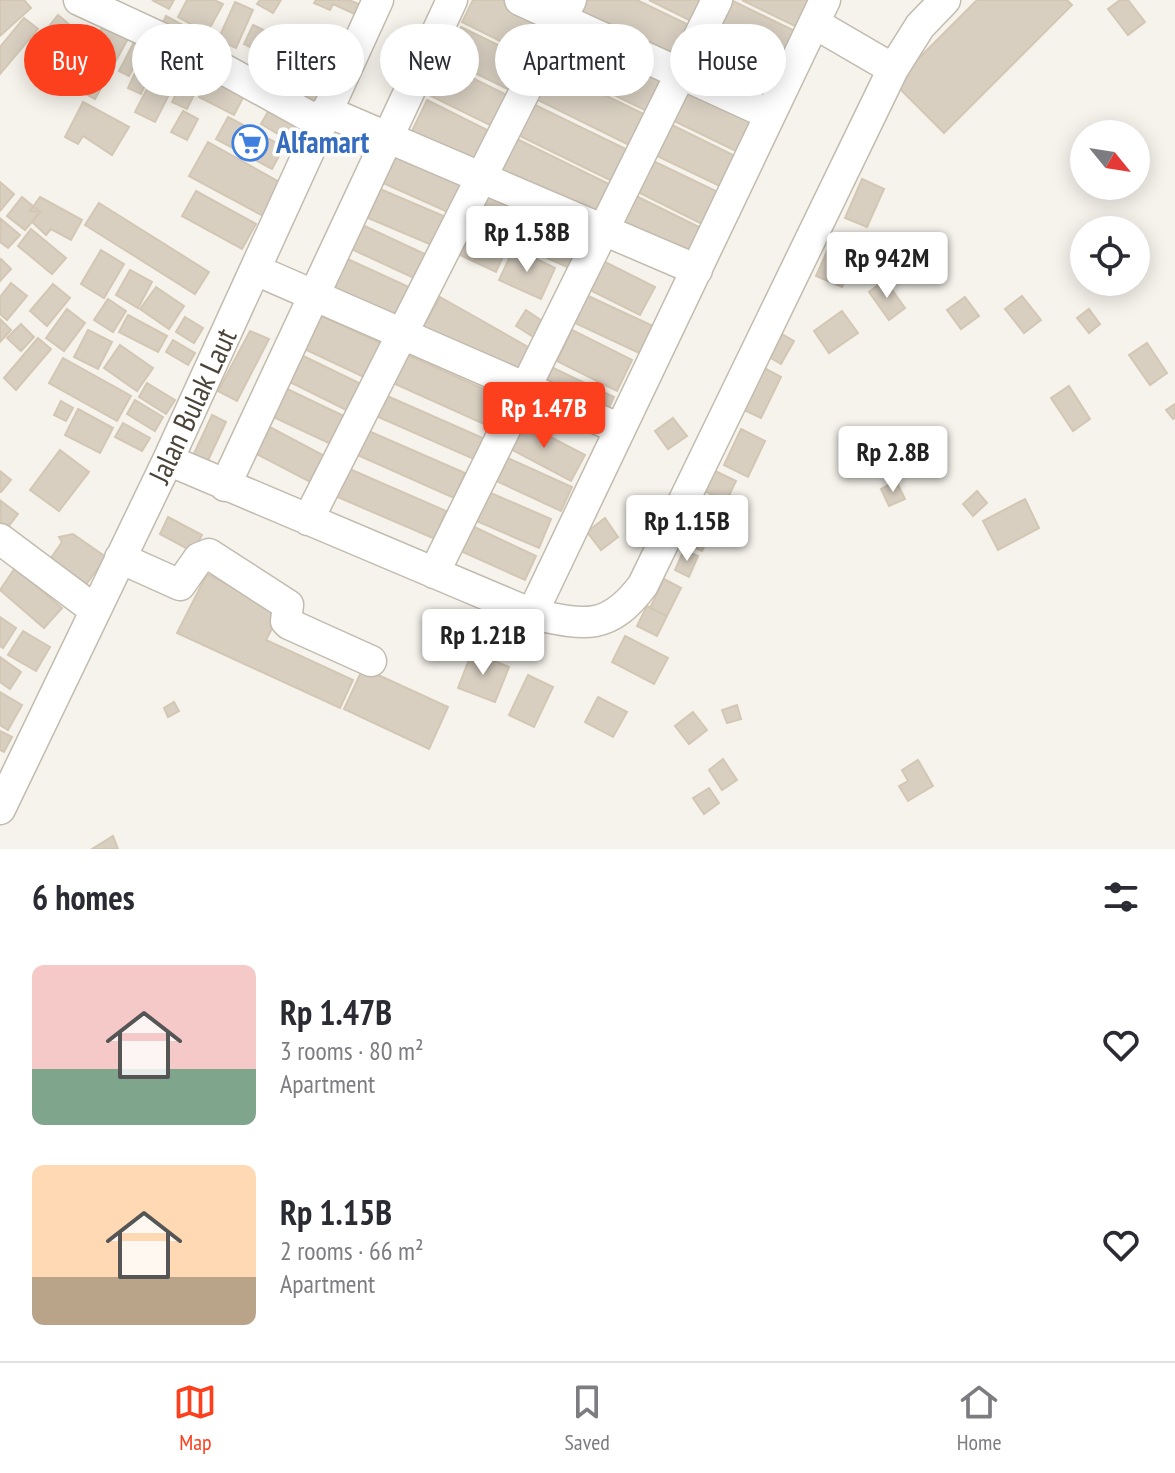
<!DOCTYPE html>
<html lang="en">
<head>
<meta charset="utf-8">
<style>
	:root { --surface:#fff; --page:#f2f2f3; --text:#2b2b33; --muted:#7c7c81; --line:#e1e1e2; --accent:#fc3f1d }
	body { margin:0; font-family:"PT Sans Narrow",sans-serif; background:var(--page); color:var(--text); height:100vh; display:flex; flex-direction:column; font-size:30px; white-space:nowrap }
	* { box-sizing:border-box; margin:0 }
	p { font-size:26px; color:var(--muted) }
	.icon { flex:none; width:44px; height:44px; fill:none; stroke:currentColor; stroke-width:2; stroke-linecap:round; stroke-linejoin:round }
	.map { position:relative; height:849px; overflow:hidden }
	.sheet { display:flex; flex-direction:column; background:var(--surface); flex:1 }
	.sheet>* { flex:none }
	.hud { position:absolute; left:24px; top:24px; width:1128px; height:72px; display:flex; gap:16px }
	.needle { width:52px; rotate:120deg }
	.tools { position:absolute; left:1070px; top:120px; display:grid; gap:16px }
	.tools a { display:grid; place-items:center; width:80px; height:80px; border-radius:50%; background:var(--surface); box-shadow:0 4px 20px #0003; font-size:40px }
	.price { position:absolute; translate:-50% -68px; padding:0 18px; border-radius:8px; background:#fff; color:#222; font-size:26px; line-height:52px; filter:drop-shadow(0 2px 4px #0008) }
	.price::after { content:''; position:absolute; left:50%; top:48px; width:24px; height:18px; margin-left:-12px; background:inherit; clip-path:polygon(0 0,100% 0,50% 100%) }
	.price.on { background:var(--accent); color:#fff }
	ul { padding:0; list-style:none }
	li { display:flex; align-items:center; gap:24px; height:200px; padding:0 32px }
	li span { display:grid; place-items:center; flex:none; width:224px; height:160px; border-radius:12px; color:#555 }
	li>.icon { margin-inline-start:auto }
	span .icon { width:96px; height:96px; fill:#fffc; stroke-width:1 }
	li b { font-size:34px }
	h2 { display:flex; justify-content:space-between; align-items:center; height:96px; padding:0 32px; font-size:34px }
	.pill { padding:0 28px; border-radius:36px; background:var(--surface); box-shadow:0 4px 20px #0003; font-size:28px; line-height:72px }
	.pill.on { background:var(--accent); color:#fff }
	.tab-bar { display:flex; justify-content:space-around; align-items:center; height:112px; border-top:2px solid var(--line); background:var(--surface); font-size:22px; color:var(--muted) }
	.tab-bar a { display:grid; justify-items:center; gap:4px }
	.tab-bar .on { color:var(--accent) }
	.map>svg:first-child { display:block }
</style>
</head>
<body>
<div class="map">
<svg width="1175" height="849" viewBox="0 0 1175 849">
	<rect width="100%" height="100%" fill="#f6f3ec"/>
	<path fill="#d8cfc1" stroke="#d3c7b4" stroke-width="2" d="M0,0H24L31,8L0,36Z
		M152,0H174L169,9Z
		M187,0H214L223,4L207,33L178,17Z
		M260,0H281L273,13L257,4Z
		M316,0H349L366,7L361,17L333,4L330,10L314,3Z
		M473,0H504L551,23L534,58L462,22Z
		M579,0H637L697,29L681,63L573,11Z
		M649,0H711L699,25Z
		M731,0L801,34L785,67L713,32Z
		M742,0H815L801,29Z
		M977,0H1067L1072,5L944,133L894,83Z
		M1120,0H1128L1145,22L1128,35L1108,9Z
		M235,2L253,10L236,48L218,40Z
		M58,15L77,31L65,46L46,30Z
		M166,16L199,34L193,44L161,27Z
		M24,18L38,29L0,74V47Z
		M105,22L130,35L95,99L71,85Z
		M253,25L299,47L289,66L244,44Z
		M461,27L533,62L518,94L446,59Z
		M568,31L671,82L655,115L552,65Z
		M40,34L75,61L60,80L26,51Z
		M713,36L783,71L769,99L698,65Z
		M134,42L144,47L129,76L119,71Z
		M302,46L335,62L323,86L290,68Z
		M147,47L160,53L141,94L128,88Z
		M168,48L188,58L155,122L135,112Z
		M276,64L321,89L313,104L268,79Z
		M444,64L517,100L502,131L429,95Z
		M188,69L203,76L187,109L172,102Z
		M551,69L654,119L639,150L536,99Z
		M210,77L244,96L234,115L199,97Z
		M685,88L759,125L744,155L670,119Z
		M427,100L501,137L486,167L412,131Z
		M83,102L129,127L112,155L83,136L78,144L65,137Z
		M533,104L638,155L622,186L518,135Z
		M269,110L302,129L293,143L261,124Z
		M183,111L198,119L187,140L171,132Z
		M228,117L284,147L272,169L216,139Z
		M668,123L743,160L728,190L653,154Z
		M517,139L621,190L605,222L501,171Z
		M208,142L281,183L263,216L189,176Z
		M397,151L464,180L450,213L383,183Z
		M649,159L726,196L710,228L634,190Z
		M862,179L884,189L867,227L845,218Z
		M0,182L14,194L0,211Z
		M484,186L592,234L576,271L467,222Z
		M380,189L446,217L434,246L368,218Z
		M196,191L256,224L242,249L182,216Z
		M632,194L709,232L695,261L618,224Z
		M22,197L40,212L25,230L7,216Z
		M40,197L82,220L71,240L51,229L46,235L32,222L40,212L30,211Z
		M99,203L209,272L195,294L85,225Z
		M1,219L20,235L8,248L0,242Z
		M358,223L427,255L416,279L347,247Z
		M31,229L66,258L52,274L18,246Z
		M471,231L507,247L496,272L460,255Z
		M833,238L859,249L842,287L816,276Z
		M514,248L555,268L541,299L499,280Z
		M101,250L124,264L104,298L81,284Z
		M341,256L411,288L397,320L326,287Z
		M597,258L655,287L640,315L582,286Z
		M1,259L11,269L0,281V260Z
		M130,270L152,282L138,308L116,295Z
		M885,280L905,308L889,320L869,292Z
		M11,283L27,296L7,320L0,314V297Z
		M53,284L70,298L47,326L30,311Z
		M156,287L184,306L169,329L140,309Z
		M584,294L653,326L641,354L571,321Z
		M1022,296L1041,320L1024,333L1005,309Z
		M440,297L530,348L511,381L421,331Z
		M965,297L979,316L961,329L947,310Z
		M108,299L126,311L113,332L94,320Z
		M67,309L85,323L64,351L46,338Z
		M1089,309L1100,324L1089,333L1077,318Z
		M526,310L551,327L541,342L516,326Z
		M842,311L858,333L829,353L814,331Z
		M313,312L383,344L368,379L298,346Z
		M128,315L167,336L158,352L119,332Z
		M185,317L203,328L194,343L176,332Z
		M0,319L11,330L0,342Z
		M21,324L34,337L21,351L7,338Z
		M88,330L112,342L98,369L74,357Z
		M572,330L632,360L617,391L557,361Z
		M250,331L269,339L237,401L218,391Z
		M782,334L794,341L781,364L769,357Z
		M38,338L51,349L16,390L4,378Z
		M173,340L195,353L188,365L166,352Z
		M1147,343L1167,373L1150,385L1129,355Z
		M120,345L153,368L137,391L104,368Z
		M293,351L361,384L348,411L280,377Z
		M406,354L508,400L495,429L393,383Z
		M63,358L131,396L117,421L49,383Z
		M549,366L614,397L603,421L538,390Z
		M764,368L781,377L761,418L744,410Z
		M147,383L175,400L166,414L139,397Z
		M1069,386L1090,419L1073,431L1051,398Z
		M283,387L348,418L335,446L269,415Z
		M385,395L485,439L476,460L376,416Z
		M135,400L163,417L155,431L127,414Z
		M61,401L73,408L66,421L54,415Z
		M1175,404V418L1173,419L1166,410Z
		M78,409L113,428L100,453L65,435Z
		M212,415L226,422L205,467L191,460Z
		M673,418L687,436L668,449L655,431Z
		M516,419L585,455L571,481L503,445Z
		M123,423L150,438L142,451L115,437Z
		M264,424L330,459L316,485L251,451Z
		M364,429L465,473L454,498L353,453Z
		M741,429L765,441L748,477L724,465Z
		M60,450L89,472L59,511L30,490Z
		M499,454L572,487L561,511L488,477Z
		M345,467L446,511L435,539L333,495Z
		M709,468L736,481L726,502L699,488Z
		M0,471L11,480L1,492H0Z
		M896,481L905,499L889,506L881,489Z
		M484,490L551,519L539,548L472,519Z
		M977,491L987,503L973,516L963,504Z
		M694,496L721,508L712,527L685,515Z
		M1025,499L1039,528L998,550L983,521Z
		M1,501L18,514L5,531L0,527Z
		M168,517L202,535L193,552L160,534Z
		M605,518L618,537L601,550L587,532Z
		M466,523L536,556L525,580L454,548Z
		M694,525L711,533L702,551L685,543Z
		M73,534L106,557L80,593L44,568L62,542L59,537Z
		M684,550L698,556L689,577L675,570Z
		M15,568L62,608L44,628L0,590Z
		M207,574L281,611L266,640L353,680L340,708L177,633Z
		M664,579L681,588L667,616L650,608Z
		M647,606L667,616L657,636L637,626Z
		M0,617L16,628L3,648L0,646Z
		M23,631L50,647L36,671L8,655Z
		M625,636L668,658L654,684L612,662Z
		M472,652L509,667L495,702L458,688Z
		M0,657L21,672L10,689L0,682Z
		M363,668L448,707L429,749L344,709Z
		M528,675L553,687L534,727L509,715Z
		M0,692L22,705L8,730L0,725Z
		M598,697L627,712L613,737L585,722Z
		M174,702L179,711L168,717L164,708Z
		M737,705L741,719L727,723L722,710Z
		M693,712L707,730L689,744L675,726Z
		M0,731L12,737L4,752L0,750Z
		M723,759L737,780L722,790L709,770Z
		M918,760L933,786L908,801L899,786L908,781L902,770Z
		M709,788L719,803L704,814L693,798Z
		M113,836L118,849H92Z"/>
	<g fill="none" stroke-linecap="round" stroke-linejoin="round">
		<defs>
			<path id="minor" d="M79,0L198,55L321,123
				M520,0L769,114
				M814,23L893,69
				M326,111L697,270
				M256,270L620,429
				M168,460L532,614C584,625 608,632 643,585L893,69L920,26L945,0
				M225,486L452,0
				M308,520L571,0
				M0,539L95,610
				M120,558L180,585L199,558L209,554L288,605L286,621L289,624L371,661
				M434,573L717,0
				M532,614L825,0
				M0,809L168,460L378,0"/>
		</defs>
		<use href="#minor" stroke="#c2bbae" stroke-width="33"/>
		<use href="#minor" stroke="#fff" stroke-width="30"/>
	</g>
	<defs>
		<symbol id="supermarket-ring" viewBox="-11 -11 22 22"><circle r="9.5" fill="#fff" stroke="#3f7fe0" stroke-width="1.5"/><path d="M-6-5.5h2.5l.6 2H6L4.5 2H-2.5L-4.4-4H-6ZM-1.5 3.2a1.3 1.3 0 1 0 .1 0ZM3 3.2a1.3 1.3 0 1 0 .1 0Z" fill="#3f7fe0"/></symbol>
	</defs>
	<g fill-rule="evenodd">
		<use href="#supermarket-ring" x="230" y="123" width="40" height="40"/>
	</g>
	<g text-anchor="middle" stroke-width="7" stroke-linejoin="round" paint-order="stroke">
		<g font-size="30" font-weight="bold" fill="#366cbe" stroke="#fff" text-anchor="start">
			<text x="276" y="153">Alfamart</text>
		</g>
		<g font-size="30" fill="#4b4439" stroke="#fff">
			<text transform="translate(193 406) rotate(-65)" y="10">Jalan Bulak Laut</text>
		</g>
	</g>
</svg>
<div class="tools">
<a><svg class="needle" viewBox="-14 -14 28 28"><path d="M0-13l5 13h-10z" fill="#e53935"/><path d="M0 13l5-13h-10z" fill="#7c7c81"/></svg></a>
<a><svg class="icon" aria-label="locate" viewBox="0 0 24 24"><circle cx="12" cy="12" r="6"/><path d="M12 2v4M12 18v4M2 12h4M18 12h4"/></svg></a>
</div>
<b class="price" style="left:527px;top:274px">Rp 1.58B</b>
<b class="price" style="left:887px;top:300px">Rp 942M</b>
<b class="price on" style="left:544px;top:450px">Rp 1.47B</b>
<b class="price" style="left:893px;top:494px">Rp 2.8B</b>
<b class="price" style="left:687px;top:563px">Rp 1.15B</b>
<b class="price" style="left:483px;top:677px">Rp 1.21B</b>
<div class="hud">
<a class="pill on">Buy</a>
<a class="pill">Rent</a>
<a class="pill">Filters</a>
<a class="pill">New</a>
<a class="pill">Apartment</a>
<a class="pill">House</a>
</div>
</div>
<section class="sheet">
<h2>6 homes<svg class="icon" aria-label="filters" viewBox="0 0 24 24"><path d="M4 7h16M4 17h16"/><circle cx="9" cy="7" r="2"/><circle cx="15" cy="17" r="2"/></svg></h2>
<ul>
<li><span style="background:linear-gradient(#f6c9c9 65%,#7fa58c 0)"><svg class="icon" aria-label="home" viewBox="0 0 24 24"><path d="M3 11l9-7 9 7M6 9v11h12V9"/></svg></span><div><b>Rp 1.47B</b><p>3 rooms · 80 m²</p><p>Apartment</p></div><svg class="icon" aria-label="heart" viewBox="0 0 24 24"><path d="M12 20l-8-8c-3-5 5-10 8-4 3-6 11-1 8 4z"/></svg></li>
<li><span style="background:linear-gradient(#ffd9b3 70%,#b9a48a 0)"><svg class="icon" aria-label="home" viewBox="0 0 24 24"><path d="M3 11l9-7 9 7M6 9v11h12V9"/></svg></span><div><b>Rp 1.15B</b><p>2 rooms · 66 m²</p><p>Apartment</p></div><svg class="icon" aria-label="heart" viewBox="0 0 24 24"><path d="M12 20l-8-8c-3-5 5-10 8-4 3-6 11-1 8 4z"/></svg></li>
</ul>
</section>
<nav class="tab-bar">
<a class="on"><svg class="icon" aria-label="map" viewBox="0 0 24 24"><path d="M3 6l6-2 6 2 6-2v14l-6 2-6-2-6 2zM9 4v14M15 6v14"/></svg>Map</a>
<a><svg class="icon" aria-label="saved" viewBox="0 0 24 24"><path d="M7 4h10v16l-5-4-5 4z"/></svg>Saved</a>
<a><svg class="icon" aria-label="home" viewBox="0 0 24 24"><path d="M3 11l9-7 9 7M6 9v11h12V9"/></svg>Home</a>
</nav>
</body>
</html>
